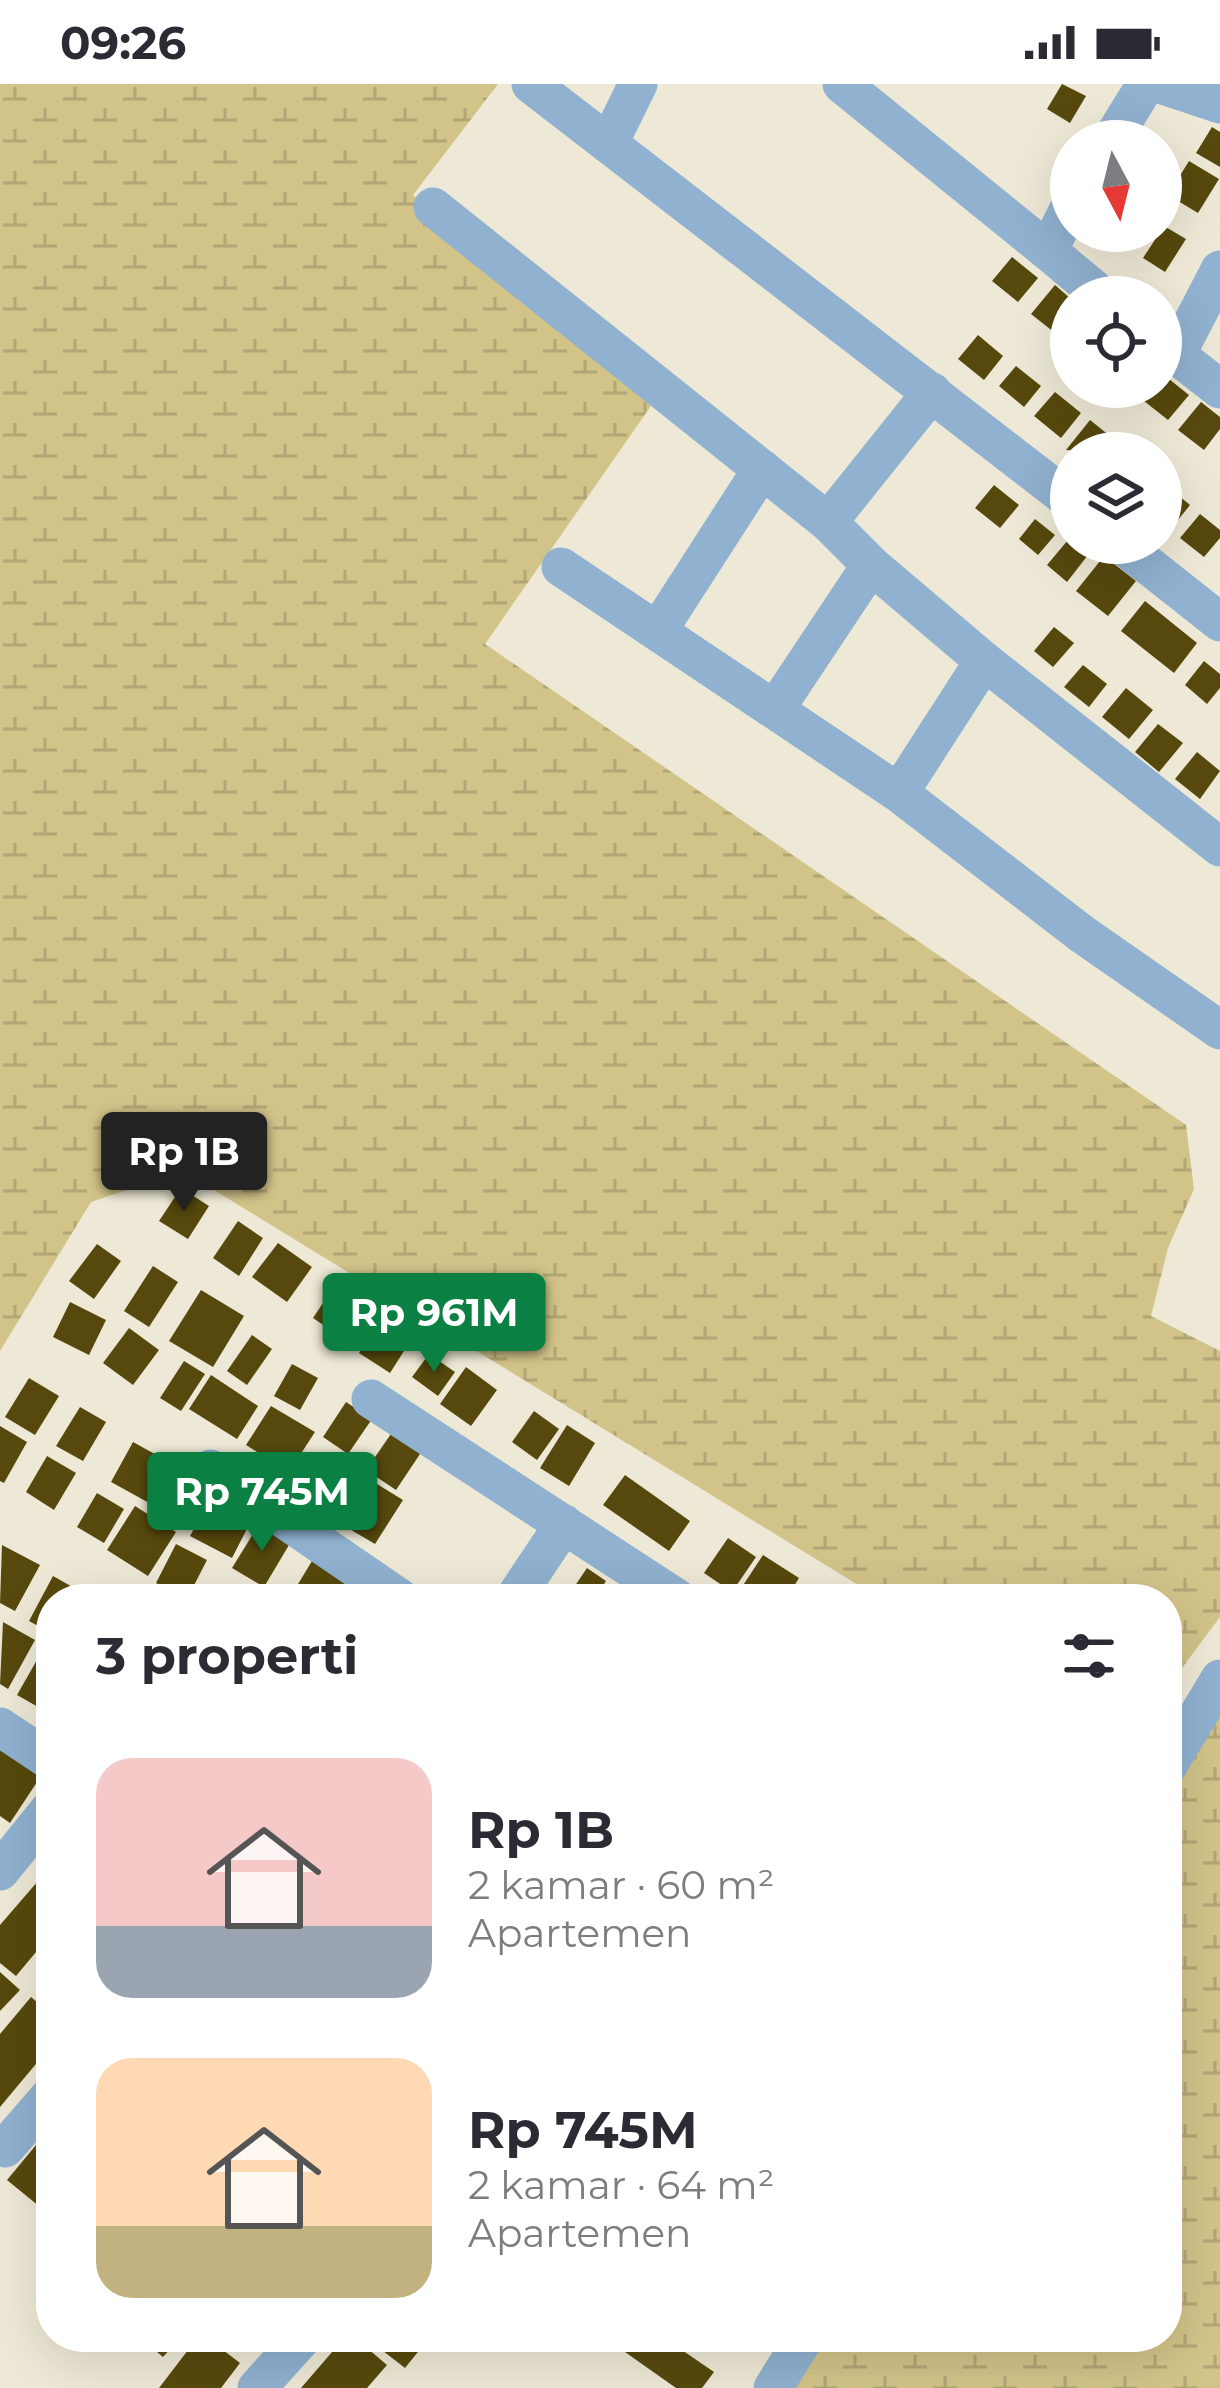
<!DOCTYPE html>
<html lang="id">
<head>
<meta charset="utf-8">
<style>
	:root { --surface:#fff; --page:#f2f2f3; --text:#2b2b33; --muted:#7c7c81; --accent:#0b8043 }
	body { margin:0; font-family:Montserrat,sans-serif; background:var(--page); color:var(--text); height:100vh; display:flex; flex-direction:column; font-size:45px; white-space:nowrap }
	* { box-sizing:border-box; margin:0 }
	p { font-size:39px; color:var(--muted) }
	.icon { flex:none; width:66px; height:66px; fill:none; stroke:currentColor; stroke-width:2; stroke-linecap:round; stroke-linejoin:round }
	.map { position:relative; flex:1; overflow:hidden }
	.side { position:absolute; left:36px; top:1500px; width:1146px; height:768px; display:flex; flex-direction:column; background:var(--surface); border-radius:48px; box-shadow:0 12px 48px #0002 }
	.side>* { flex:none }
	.needle { width:78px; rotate:173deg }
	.buttons { position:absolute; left:1050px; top:36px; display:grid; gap:24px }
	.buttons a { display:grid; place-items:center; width:132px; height:132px; border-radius:50%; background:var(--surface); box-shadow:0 12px 48px #0002; font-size:60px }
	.price { position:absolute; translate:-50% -102px; padding:0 27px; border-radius:12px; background:var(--accent); color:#fff; font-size:39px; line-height:78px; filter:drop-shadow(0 3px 6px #0008) }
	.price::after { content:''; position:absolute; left:50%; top:72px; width:36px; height:27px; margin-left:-18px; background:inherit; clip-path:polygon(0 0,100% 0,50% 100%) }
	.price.on { background:#222; color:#fff }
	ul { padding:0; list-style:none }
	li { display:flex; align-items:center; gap:36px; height:300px; padding:0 60px }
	li span { display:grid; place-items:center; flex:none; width:336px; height:240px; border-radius:36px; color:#555 }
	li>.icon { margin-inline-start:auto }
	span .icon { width:144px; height:144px; fill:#fffc; stroke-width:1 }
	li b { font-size:51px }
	h2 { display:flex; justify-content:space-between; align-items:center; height:144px; padding:0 60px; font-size:51px }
	.status { display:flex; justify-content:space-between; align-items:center; height:84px; padding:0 60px; background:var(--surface); direction:ltr }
	.status svg { height:33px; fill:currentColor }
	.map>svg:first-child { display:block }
</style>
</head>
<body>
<div class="status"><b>09:26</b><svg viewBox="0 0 49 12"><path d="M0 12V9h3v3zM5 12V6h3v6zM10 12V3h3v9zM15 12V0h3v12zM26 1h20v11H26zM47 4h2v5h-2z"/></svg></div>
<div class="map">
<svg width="1220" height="2304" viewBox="0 0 1220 2304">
	<defs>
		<pattern id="wetland-marsh" width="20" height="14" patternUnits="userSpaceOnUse" patternTransform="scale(3)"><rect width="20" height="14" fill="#d2c389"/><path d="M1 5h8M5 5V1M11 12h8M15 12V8" fill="none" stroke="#b3a675"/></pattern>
	</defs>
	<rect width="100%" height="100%" fill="#eee9d6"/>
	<path fill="url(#wetland-marsh)" d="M0,0H498L413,111L651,322L485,560L1186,1041L1194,1105L1168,1164L1151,1232L1220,1267V1533L1167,1604V1515H881L183,1087L91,1118L0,1267Z
		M1220,1631V2304H792L825,2253H1167V1715Z"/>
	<path fill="#57490d" d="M1062,0L1086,12L1070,39L1047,25Z
		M1212,43L1220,48V83L1196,69Z
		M1189,77L1219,95L1198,129L1168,111Z
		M1164,142L1186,155L1165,188L1143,174Z
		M1012,173L1038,194L1018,218L992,197Z
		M1055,201L1071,215V230L1055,249L1031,230Z
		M978,251L1003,272L984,296L958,275Z
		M1016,282L1041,302L1024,323L999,302Z
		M1164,291L1189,311L1168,336L1144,317L1155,303H1161Z
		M1055,308L1081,329L1061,354L1034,332Z
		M1201,318L1220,333V345L1204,366L1178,346Z
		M1090,336L1120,360L1112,369L1066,366Z
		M1161,397L1190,421L1170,446L1161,440Z
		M994,401L1019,421L1000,444L975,424Z
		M1200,430L1220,446V454L1204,473L1180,454Z
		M1035,435L1055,451L1038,471L1019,455Z
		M1068,456L1088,471L1067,498L1047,481Z
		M1104,472L1136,497L1108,532L1076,507Z
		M1145,517L1197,559L1174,589L1121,547Z
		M1054,543L1074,559L1053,583L1034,567Z
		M1204,577L1220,590V604L1207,620L1185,601Z
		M1083,581L1107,600L1089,623L1064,603Z
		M1126,604L1153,626L1129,655L1102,633Z
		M1158,640L1183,659L1159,688L1135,668Z
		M1197,668L1220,687L1200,715L1175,695Z
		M181,1104L209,1122L188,1155L159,1137Z
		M238,1137L263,1154L239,1192L213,1174Z
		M278,1159L312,1183L287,1218L252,1193Z
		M97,1160L121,1177L94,1215L69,1197Z
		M153,1182L178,1198L149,1243L124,1227Z
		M335,1201L361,1218L338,1251L313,1234Z
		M201,1206L244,1232L213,1283L169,1257Z
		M70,1218L106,1236L89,1271L53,1253Z
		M384,1229L416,1248L390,1289L359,1269Z
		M129,1244L159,1266L133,1301L103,1279Z
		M252,1251L272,1265L247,1301L227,1287Z
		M429,1270L455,1288L438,1312L412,1293Z
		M184,1277L205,1290L181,1327L160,1314Z
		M292,1280L318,1294L300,1326L274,1312Z
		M466,1283L497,1306L471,1342L440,1320Z
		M211,1291L258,1322L237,1355L189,1325Z
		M29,1294L59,1312L35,1351L5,1333Z
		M346,1318L372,1335L348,1370L323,1353Z
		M271,1322L315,1348L289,1388L246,1361Z
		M80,1323L106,1338L83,1377L56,1362Z
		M534,1327L559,1345L537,1376L512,1358Z
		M567,1341L595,1359L569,1402L540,1384Z
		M0,1342L27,1358L4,1399L0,1397Z
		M393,1347L422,1367L396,1406L366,1386Z
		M133,1358L204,1397L182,1437L111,1398Z
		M47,1372L76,1389L54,1426L26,1408Z
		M328,1374L352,1390L330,1422L306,1406Z
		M625,1391L690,1437L669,1467L603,1421Z
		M364,1392L403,1416L375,1460L336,1437Z
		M97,1409L124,1425L104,1459L77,1443Z
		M211,1414L252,1435L232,1474L190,1452Z
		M135,1422L176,1448L148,1492L107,1466Z
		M261,1437L292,1456L264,1503L232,1484Z
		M728,1454L756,1473L732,1508L704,1489Z
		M176,1460L207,1476L187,1515L156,1499Z
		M2,1461L40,1481L15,1527L0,1519Z
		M763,1471L799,1494L786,1515H734Z
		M312,1477L356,1504L348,1515H289Z
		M587,1484L606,1497L594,1515H566Z
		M53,1492L85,1510L83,1515H51V1549L29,1537Z
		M3,1538L35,1556L8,1605L0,1600Z
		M42,1567L51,1572V1621L47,1628L17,1611Z
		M0,1665L41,1692L10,1739L0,1732Z
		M38,1797L51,1808V1850L16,1892L0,1879V1841Z
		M0,1888L20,1906L0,1927Z
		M31,1913L51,1930V1962L0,2023V1950Z
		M51,2043V2132L7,2096Z
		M139,2253H181L163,2273Z
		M198,2253H206L240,2279L221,2304H159Z
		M345,2253H354L387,2281L367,2304H301Z
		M365,2253H430L405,2284Z
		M636,2253H663L714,2288L702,2304H676L625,2268Z"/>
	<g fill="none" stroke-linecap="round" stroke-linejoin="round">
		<path stroke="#90b1d0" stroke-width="39" d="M531,0L1071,417
			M842,0L1048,167
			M1160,0L1220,20
			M610,57L638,0
			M1111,57L1146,0
			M1071,121L1048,167L1103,213
			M433,123L828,438L871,481L984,577L1220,763
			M1161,259L1220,305
			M1176,271L1220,186
			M828,438L932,308
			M1120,459L1220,538
			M561,483L899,709L1082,850L1220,946
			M659,545L762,385
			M776,624L871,481
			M899,709L984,577
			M371,1315L678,1515
			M211,1385L401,1515
			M514,1515L564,1440
			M0,1643L51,1677
			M1167,1683L1220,1595
			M0,1787L51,1724
			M5,2064L51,2011
			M257,2304L303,2253
			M773,2304L805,2253"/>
	</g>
</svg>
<div class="buttons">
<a><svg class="needle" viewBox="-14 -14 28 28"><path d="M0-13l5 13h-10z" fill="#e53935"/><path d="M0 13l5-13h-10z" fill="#7c7c81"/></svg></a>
<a><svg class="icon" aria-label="locate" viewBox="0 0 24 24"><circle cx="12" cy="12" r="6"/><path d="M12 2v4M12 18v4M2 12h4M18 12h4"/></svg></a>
<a><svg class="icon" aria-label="layers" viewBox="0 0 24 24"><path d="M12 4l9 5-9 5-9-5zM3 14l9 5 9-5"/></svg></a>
</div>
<b class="price on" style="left:184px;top:1130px">Rp 1B</b>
<b class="price" style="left:434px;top:1291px">Rp 961M</b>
<b class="price" style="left:262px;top:1470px">Rp 745M</b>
<section class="side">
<h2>3 properti<svg class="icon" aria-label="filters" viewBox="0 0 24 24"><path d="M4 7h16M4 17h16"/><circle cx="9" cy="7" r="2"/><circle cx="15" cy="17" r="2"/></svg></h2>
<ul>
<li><span style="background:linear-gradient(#f6c9c9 70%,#9aa5b1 0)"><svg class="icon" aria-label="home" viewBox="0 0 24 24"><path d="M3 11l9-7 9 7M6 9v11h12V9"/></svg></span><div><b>Rp 1B</b><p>2 kamar · 60 m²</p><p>Apartemen</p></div></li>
<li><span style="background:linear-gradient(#ffd9b3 70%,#c2b280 0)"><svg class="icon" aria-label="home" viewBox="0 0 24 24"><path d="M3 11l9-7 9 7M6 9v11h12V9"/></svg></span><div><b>Rp 745M</b><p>2 kamar · 64 m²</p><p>Apartemen</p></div></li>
</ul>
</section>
</div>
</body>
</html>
